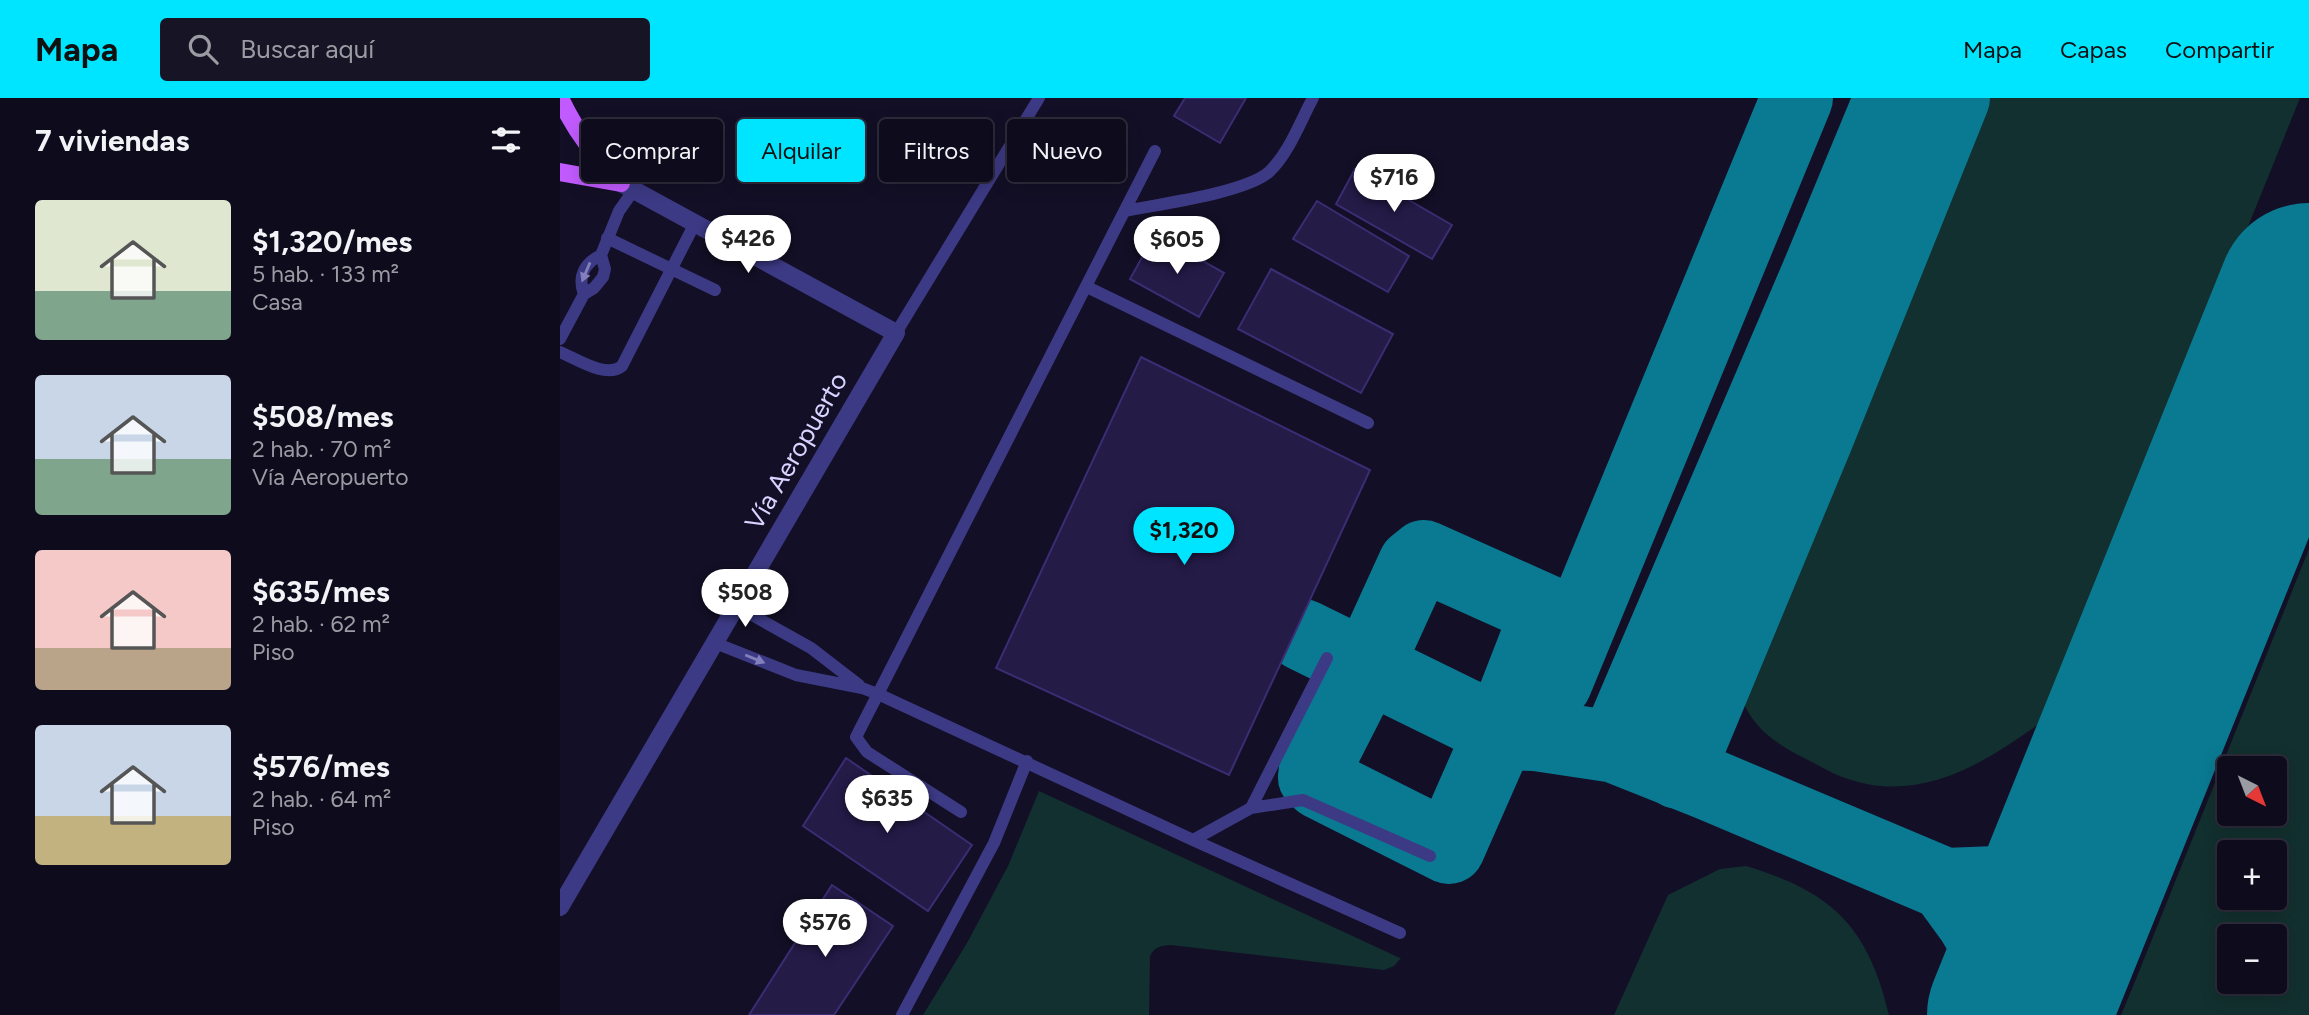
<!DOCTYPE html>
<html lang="es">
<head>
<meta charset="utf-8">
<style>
	:root { --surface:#0e0b1c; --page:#171425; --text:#f1f3f6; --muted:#9b9ba3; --line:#2e2b3b; --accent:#00e5ff }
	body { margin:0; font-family:Figtree,sans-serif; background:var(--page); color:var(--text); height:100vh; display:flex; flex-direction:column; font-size:26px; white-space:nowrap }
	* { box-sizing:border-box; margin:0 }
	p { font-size:23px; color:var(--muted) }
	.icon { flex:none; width:38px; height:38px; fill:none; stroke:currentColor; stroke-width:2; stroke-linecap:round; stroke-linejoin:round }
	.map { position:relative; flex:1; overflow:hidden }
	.details { display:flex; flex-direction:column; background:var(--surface); width:560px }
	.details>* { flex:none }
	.banner { position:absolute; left:21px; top:21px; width:665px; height:63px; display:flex; gap:14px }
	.needle { width:46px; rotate:138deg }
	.fabs { position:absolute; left:1657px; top:658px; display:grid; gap:14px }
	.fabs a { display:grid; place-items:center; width:70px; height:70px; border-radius:7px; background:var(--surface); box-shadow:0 4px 18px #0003,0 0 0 2px var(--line); font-size:35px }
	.price { position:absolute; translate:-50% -60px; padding:0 16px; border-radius:24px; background:#fff; color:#222; font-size:23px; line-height:46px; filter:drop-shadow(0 2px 4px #0008) }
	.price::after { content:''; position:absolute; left:50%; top:42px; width:21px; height:16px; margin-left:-10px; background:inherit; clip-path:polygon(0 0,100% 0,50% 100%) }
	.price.active { background:var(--accent); color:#111 }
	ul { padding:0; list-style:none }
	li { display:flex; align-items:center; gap:21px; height:175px; padding:0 35px }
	li span { display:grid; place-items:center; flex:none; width:196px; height:140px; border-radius:7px; color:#555 }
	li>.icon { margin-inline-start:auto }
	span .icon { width:84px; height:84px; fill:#fffc; stroke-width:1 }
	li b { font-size:30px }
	h2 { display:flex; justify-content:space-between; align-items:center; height:84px; padding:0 35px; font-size:30px }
	.chip { padding:0 24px; border-radius:7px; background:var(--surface); box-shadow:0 4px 18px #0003,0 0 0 2px var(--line); font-size:24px; line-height:63px }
	.chip.active { background:var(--accent); color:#111 }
	header { display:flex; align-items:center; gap:42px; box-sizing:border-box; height:98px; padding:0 35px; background:var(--accent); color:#111 }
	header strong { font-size:33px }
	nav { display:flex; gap:38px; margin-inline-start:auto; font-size:24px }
	.search { width:490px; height:63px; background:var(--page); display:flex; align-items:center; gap:18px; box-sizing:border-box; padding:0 24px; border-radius:7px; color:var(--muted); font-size:26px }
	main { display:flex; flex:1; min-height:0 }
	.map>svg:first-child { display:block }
</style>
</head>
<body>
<header>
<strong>Mapa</strong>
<div class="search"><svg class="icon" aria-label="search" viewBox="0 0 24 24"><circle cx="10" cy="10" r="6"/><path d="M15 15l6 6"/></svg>Buscar aquí</div>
<nav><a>Mapa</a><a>Capas</a><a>Compartir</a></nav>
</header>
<main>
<section class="details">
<h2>7 viviendas<svg class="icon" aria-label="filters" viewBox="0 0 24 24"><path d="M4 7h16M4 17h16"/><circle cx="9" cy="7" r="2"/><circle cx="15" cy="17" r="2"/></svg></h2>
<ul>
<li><span style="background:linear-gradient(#dfe7d0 65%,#7fa58c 0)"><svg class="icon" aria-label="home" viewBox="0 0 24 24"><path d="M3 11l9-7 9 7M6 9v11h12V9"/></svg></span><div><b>$1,320/mes</b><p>5 hab. · 133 m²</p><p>Casa</p></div></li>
<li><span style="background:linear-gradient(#c9d6e8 60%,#7fa58c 0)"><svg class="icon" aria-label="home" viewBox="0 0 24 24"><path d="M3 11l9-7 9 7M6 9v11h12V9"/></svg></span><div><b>$508/mes</b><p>2 hab. · 70 m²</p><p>Vía Aeropuerto</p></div></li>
<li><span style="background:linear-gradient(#f6c9c9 70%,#b9a48a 0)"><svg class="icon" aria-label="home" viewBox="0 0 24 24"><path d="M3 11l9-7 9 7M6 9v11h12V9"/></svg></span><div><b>$635/mes</b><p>2 hab. · 62 m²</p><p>Piso</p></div></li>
<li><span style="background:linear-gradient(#c9d6e8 65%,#c2b280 0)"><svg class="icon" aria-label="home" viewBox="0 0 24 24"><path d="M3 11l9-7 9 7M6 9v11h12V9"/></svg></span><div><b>$576/mes</b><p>2 hab. · 64 m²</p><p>Piso</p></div></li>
</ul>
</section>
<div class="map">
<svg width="1749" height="917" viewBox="0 0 1749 917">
	<rect width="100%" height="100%" fill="#130f26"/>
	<path fill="#12302f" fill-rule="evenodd" d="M1426,0H1740L1490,618C1430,662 1362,708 1285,680C1272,676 1259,667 1246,661C1218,647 1193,631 1182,601Z
		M1749,451V917H1561L1578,876ZM1715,670V716H1670V670ZM1715,754V800H1670V754ZM1715,838V884H1670V838Z
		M479,693L840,860H841L834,868L824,872L611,847C601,848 595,848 590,858L589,917H363L407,845L448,768Z
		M1186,768C1272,794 1308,828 1329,917H1054L1108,797L1160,771Z"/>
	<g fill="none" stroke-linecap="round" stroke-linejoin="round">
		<path stroke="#0a7a92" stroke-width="72" d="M864,458L987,513L940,634L889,750L760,685L754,679L755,671L807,569L854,466Z
			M743,537L945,636L975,637L1055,649L1148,686L1385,786L1437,784L1460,780L1495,758L1539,717
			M996,585L1237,0
			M1055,649L1258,174L1330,0
			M1118,675L1259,336L1394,0
			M1385,786L1412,823L1425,845L1439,896L1441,917"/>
		<path stroke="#0a7a92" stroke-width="182" d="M1458,917L1749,196"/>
	</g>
	<path fill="#241b47" stroke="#3b2d73" stroke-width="2" d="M625,0H686L660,45L614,18Z
		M795,71L892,127L872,161L776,106Z
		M757,103L849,158L828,194L733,141Z
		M595,136L664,175L639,219L570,181Z
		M711,171L833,236L801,295L678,231Z
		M581,259L810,372L669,677L436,570Z
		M286,660L412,747L368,813L243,728Z
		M272,787L333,828L274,917H189Z"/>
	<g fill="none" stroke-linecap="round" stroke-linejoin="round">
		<path stroke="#3d3a85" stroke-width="12" d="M565,113C599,106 685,95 709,74C729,55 740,24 753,0
			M47,140L155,192
			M527,189L808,325
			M24,196C17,178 25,165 41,157
			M336,235L479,0
			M0,241L24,196L34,190L43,179L45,171L41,157L59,113L73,93
			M0,254C17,261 46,281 62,268L134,127
			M176,508L251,550L299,587
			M155,545L236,577L302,590L318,596L633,742L840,835
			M691,710L767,560
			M401,714L307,654L296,639L595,53
			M633,742L691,710L743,702L870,758
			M342,917L434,745L467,663"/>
		<path stroke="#3d3a85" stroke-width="18" d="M0,809L336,235L61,85"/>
		<path stroke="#c25bff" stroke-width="18" d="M0,0C16,35 35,57 61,85
			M0,74L61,85"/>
	</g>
	<defs><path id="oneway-solid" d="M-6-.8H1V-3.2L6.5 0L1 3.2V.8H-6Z" transform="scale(1.75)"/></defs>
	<g fill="#837fbc">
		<use href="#oneway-solid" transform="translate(26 174) rotate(113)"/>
		<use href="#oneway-solid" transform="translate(195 561) rotate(22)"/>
	</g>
	<g text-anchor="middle" stroke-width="5" stroke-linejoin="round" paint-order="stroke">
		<g font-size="26" fill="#d9d4ff" stroke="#130f26">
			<text transform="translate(236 353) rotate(-60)" y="9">Vía Aeropuerto</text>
		</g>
	</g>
</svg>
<div class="fabs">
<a><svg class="needle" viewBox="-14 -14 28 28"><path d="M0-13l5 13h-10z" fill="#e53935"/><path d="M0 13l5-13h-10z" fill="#9b9ba3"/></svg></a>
<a>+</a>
<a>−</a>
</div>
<b class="price" style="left:834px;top:116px">$716</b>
<b class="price" style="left:188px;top:177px">$426</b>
<b class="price" style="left:617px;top:178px">$605</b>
<b class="price active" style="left:624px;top:469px">$1,320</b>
<b class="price" style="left:185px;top:531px">$508</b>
<b class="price" style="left:327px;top:737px">$635</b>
<b class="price" style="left:265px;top:861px">$576</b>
<div class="banner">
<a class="chip">Comprar</a>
<a class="chip active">Alquilar</a>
<a class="chip">Filtros</a>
<a class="chip">Nuevo</a>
</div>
</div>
</main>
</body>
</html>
